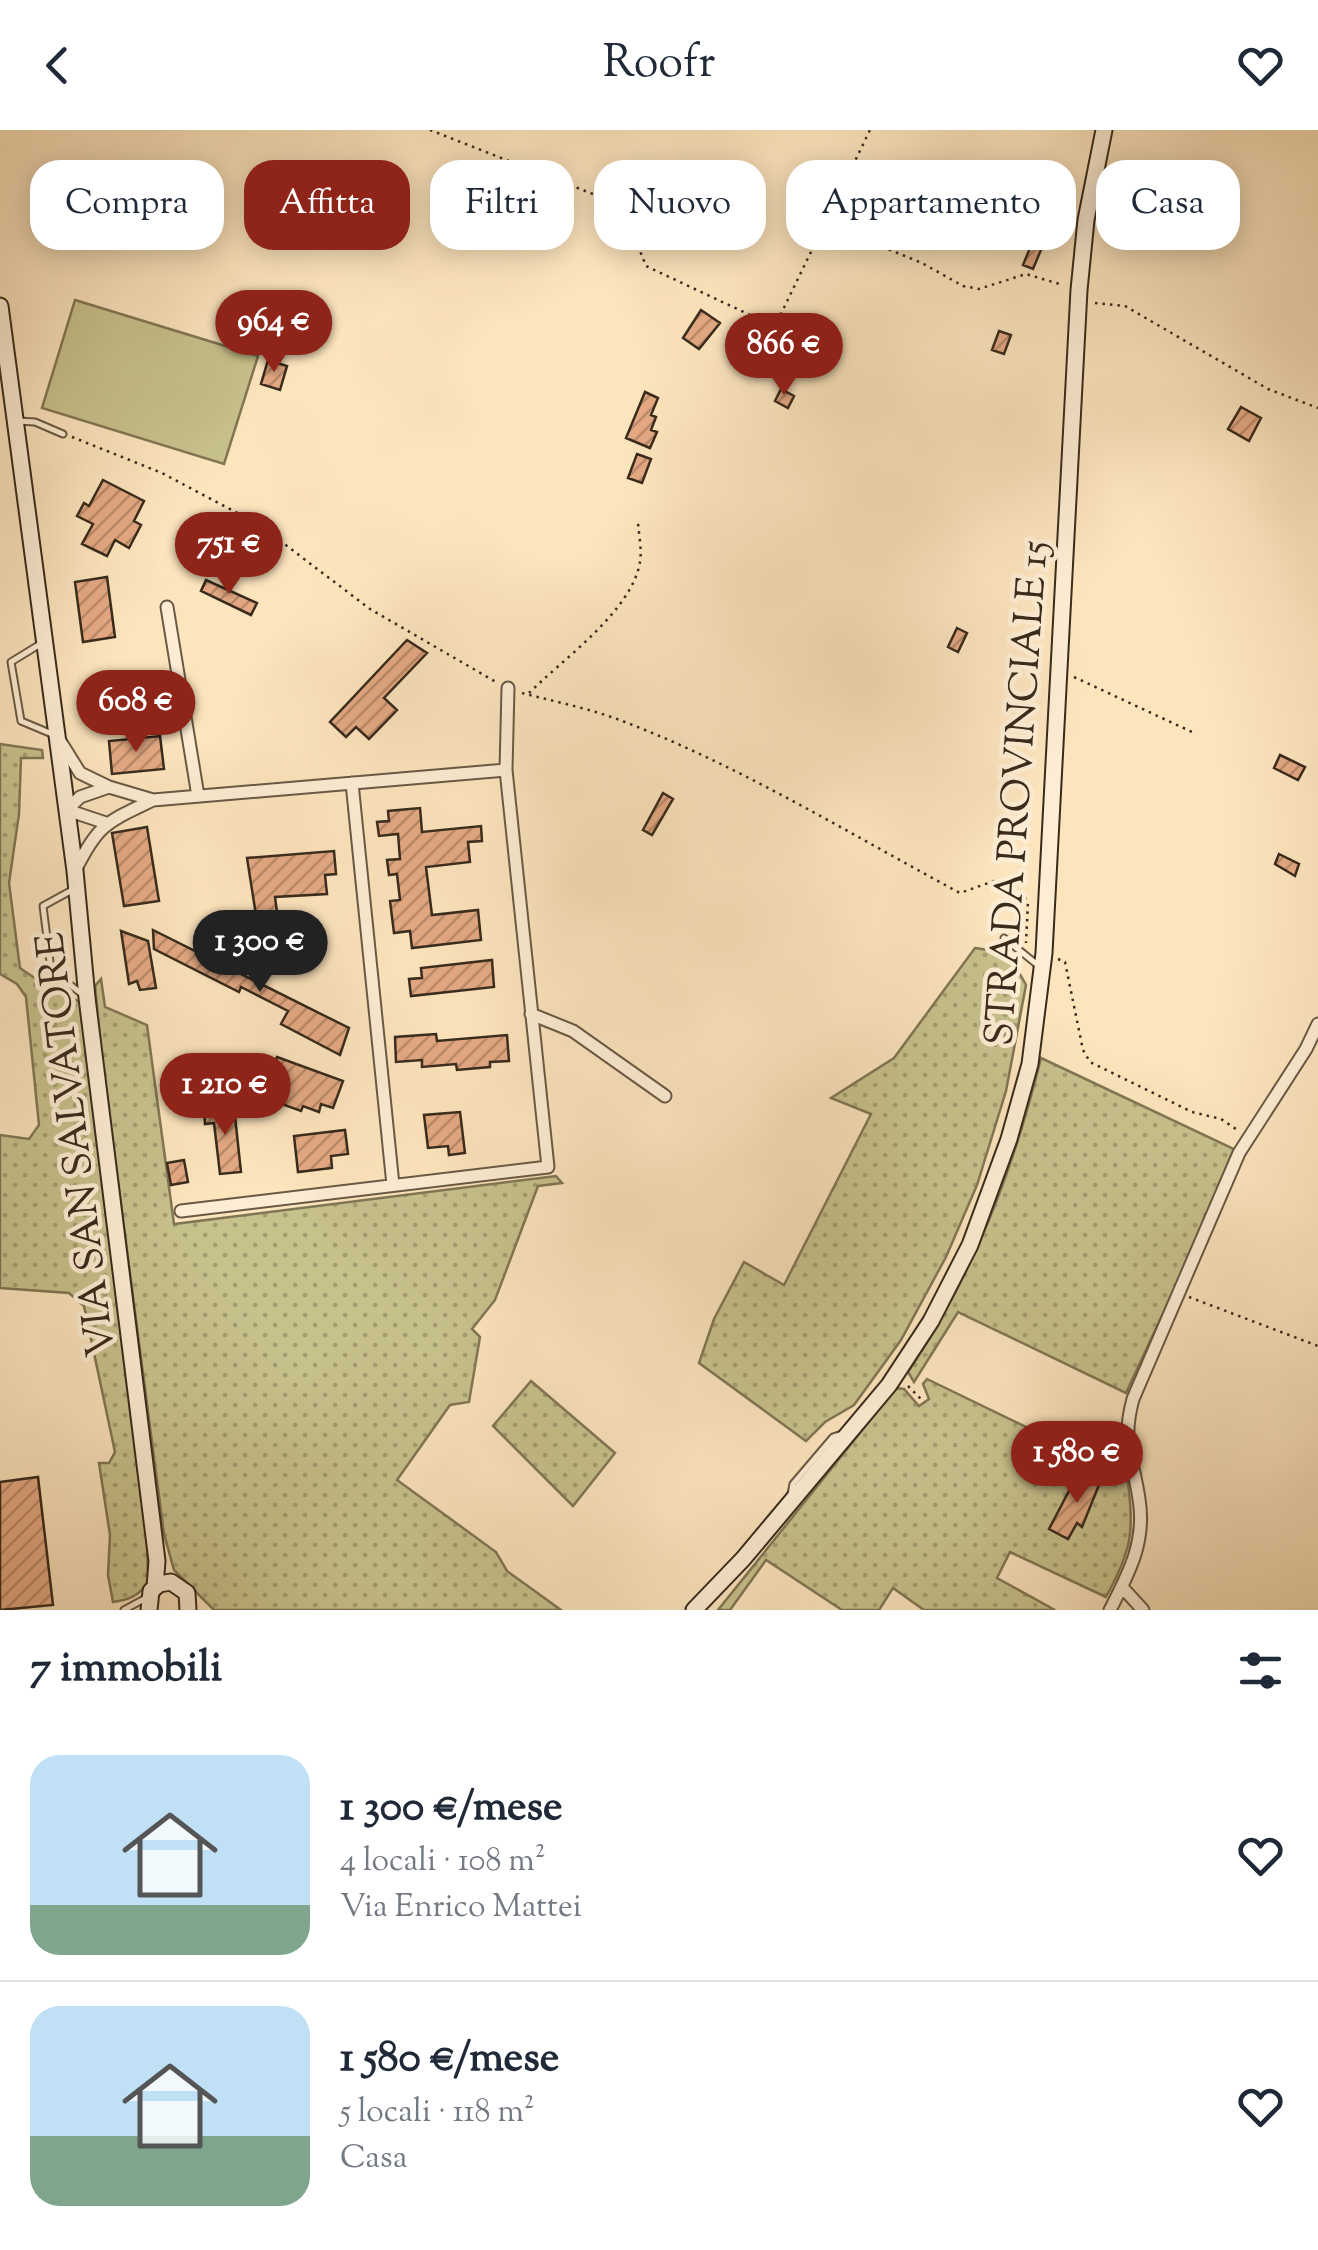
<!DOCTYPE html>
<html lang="it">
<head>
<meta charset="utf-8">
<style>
	:root { --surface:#fff; --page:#f6f6f7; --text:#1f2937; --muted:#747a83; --line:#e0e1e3; --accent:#8f2418 }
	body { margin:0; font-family:"Sorts Mill Goudy",serif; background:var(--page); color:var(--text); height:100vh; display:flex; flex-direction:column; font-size:38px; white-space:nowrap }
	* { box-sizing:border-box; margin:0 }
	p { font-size:32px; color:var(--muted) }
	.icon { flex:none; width:55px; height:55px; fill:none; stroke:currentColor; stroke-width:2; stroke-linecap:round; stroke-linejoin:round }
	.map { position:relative; height:1480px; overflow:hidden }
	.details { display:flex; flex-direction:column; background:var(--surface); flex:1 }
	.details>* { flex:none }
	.banner { position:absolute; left:30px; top:30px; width:1260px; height:90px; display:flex; gap:20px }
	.price { position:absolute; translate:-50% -85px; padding:0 22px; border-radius:35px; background:var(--accent); color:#fff; font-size:32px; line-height:65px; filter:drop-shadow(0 2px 5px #0008) }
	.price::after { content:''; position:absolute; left:50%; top:60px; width:30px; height:22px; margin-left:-15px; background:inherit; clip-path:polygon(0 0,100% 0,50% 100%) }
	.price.active { background:#222; color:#fff }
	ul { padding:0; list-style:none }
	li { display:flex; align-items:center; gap:30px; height:250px; padding:0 30px }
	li+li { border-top:2px solid var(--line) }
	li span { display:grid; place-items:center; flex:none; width:280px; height:200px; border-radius:30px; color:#555 }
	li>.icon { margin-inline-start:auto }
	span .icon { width:120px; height:120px; fill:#fffc; stroke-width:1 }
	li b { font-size:42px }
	h2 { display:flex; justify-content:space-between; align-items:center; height:120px; padding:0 30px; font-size:42px }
	.tag { padding:0 35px; border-radius:30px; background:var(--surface); box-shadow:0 5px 25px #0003; font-size:35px; line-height:90px }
	.tag.active { background:var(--accent); color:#fff }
	header { display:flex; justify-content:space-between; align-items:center; height:130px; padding:0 30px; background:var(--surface); font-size:45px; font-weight:600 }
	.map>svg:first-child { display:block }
</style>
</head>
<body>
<header><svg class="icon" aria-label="back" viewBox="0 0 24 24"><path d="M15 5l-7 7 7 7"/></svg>Roofr<svg class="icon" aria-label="heart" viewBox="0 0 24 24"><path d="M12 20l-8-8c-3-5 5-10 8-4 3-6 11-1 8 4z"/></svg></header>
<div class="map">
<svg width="1318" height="1480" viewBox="0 0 1318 1480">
	<defs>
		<pattern id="grass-dots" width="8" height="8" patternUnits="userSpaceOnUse" patternTransform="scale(2.5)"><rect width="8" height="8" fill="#c7c18c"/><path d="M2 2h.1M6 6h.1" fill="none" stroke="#a39d72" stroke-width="1.8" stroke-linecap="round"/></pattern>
		<pattern id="building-hatch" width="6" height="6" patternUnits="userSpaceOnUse" patternTransform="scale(2.5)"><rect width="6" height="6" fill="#e4a983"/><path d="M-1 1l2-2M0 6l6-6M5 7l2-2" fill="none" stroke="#ba8a6a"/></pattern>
	</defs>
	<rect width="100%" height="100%" fill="#fce4bd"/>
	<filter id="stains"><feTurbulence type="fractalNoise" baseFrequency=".002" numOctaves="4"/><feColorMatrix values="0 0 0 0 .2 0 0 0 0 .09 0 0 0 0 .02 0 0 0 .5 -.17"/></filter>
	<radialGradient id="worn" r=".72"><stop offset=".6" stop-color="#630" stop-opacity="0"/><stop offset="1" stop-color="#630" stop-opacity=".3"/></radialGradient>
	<path fill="url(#grass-dots)" stroke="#807654" stroke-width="2.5" d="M0,614L42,620L43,628H21L19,684L9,753L20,838L45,855L80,872L147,1408L148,1453C138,1466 129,1470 113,1472L108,1445L110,1405L99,1333H109L115,1322L84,1176L69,1163L0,1158V1005L29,1009L39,995L26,867L17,854L0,844Z
		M975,818L1008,823L1026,855L1006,961L977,1055L946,1127L901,1210L854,1275L825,1292L806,1311L699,1233L714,1189L744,1132L784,1155L871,984L831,968L894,928Z
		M101,849L105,877L147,895L174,1094L556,1046L562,1053L538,1056L495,1170L472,1199L480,1207L469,1272L450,1275L397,1350L496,1422L507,1441L561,1480H214L174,1440L164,1404L102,929L95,856Z
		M1041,928L1234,1019L1180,1147L1126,1263L958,1182L914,1252L908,1242C973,1145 1013,1042 1041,928Z
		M927,1249L1127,1346C1135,1400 1132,1420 1106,1467L1010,1422L997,1448L1055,1480H924L893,1458L879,1480H842L766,1430L730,1480H718L896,1258L904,1259L919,1276L929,1269L923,1254Z
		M531,1251L615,1323L573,1376L493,1296Z"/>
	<path fill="#c7c18c" stroke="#807654" stroke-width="2.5" d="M75,170L258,226L224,334L42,278Z"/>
	<path fill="url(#building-hatch)" stroke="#382b1c" stroke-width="2.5" d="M1040,94L1050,98L1033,139L1023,135Z
		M701,180L720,193L699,219L683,208Z
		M999,201L1011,205L1004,224L992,220Z
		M268,230L287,236L280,260L261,254Z
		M781,259L794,266L788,278L775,271Z
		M645,262L658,268L651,285L656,287L651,300L657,302L650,318L626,308Z
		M1241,277L1261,288L1249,311L1228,299Z
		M637,324L651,329L642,353L628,348Z
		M103,350L144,371L134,391L141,395L129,418L115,410L107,426L82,414L93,394L77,386L84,373L89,376Z
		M215,410L227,415L216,442L204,437Z
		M107,447L115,507L83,512L75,452Z
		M206,450L257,473L251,485L201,461Z
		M957,498L967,503L958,522L948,517Z
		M407,510L427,523L384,568L397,580L369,609L356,597L346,607L330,592Z
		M160,606L164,639L112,644L109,611Z
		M1280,625L1305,637L1298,650L1274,638Z
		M663,663L673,669L652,705L643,700Z
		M420,678L422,702L481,696L482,711L468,712L470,732L426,737L432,785L478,780L481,810L412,818L410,801L394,803L390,771L400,770L397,744L389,745L387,730L400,729L398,704L379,706L377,692L389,691L388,681Z
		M147,697L159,771L124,776L112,703Z
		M334,721L336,744L325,745L327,764L275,767L279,797L307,795L310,825L278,828L276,798H258L247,728Z
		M1279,724L1299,734L1295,746L1275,734Z
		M153,800L349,898L340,925L281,894L288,881L241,857L239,862L154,819Z
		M121,801L148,811L156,858L140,860L137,851L129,854Z
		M492,830L494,857L411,866L409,849L422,848L421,838Z
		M436,904L437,911L507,905L509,931L490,932V937L457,940L456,934L422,937V930L396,932L395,907Z
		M277,927L343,951L333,978L321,974L319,982L303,976L301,981L262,967Z
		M234,977L241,1042L220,1044L214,993L205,994L204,980Z
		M460,982L465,1023L449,1025L448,1016L428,1018L424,985Z
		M345,1000L348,1024L331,1026L332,1038L298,1042L294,1006Z
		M184,1030L188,1052L171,1055L167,1033Z
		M1089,1338L1103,1345L1082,1397L1077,1393L1068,1409L1049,1399L1070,1359L1079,1364Z
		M38,1347L53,1475L0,1480V1352Z"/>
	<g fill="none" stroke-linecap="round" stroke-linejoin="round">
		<defs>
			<path id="lane" d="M18,291L35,292L63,304
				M42,513L11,532L21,591L52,604
				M74,759L43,776L51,840L82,864
				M1004,808L1039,836
				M791,1364L793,1354L833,1307L839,1305
				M124,1480L146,1468"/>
			<path id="street" d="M167,477L198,666
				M60,611L80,643L109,657L153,670
				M352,653L393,1055
				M106,693L67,680L80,667L109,657
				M75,741C98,694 107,692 153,670L506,640
				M531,884L573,901L665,966
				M181,1081L548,1037L506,640L508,558
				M1122,1457L1143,1480
				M1110,1480C1129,1443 1146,1412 1139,1369C1133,1327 1121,1313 1133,1269L1239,1023L1306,919L1318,894"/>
			<path id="secondary" d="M0,176L75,741L87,868L157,1431L155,1457
				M149,1480L151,1461L159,1454L171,1452L187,1463L188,1480
				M694,1480L743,1429L889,1255L931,1191L970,1115L1009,1009L1030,934L1044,823L1079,160L1086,90L1104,0"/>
		</defs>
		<use href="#lane" stroke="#695944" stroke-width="9"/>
		<use href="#street" stroke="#695944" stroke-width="15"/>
		<use href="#secondary" stroke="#382b1c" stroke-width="19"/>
		<path stroke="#382b1c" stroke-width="2.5" stroke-dasharray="2.5 5" stroke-linecap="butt" d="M430,0L593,64L624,81L646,136L767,193L779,188L870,0
			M829,89L856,106L922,133L963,156L979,159L1026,144L1063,155
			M1095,173L1125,176L1268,259L1318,278
			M72,307L162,343L258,394L370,479L496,552
			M1074,547L1192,602
			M522,563C556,572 592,579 625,592C742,637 850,704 960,763L994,751L1020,762L1028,772L1026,813
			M529,563C562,530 632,481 640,432C642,420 639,405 638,393
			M1058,829L1065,832L1083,920L1090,932L1192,982L1221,989L1239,1001
			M1189,1167L1318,1216
			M908,1256L924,1272"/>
		<use href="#lane" stroke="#fdedd4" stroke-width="5"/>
		<use href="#street" stroke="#fdedd4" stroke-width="11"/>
		<use href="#secondary" stroke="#fdedd4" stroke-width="15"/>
	</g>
	<g text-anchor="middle" stroke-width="9" stroke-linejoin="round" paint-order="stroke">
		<g font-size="40" fill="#382b1c" stroke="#fdedd4">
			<text transform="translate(1015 663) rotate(-86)" y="14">STRADA PROVINCIALE 15</text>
			<text transform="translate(74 1015) rotate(-97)" y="14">VIA SAN SALVATORE</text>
		</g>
	</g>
	<rect width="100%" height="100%" filter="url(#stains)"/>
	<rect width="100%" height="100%" fill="url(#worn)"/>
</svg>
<b class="price" style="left:274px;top:245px">964 €</b>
<b class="price" style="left:784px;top:268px">866 €</b>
<b class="price" style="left:229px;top:467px">751 €</b>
<b class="price" style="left:136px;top:625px">608 €</b>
<b class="price active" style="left:260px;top:865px">1 300 €</b>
<b class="price" style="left:225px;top:1008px">1 210 €</b>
<b class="price" style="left:1077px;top:1376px">1 580 €</b>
<div class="banner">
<a class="tag">Compra</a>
<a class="tag active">Affitta</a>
<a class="tag">Filtri</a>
<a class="tag">Nuovo</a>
<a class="tag">Appartamento</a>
<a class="tag">Casa</a>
</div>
</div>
<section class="details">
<h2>7 immobili<svg class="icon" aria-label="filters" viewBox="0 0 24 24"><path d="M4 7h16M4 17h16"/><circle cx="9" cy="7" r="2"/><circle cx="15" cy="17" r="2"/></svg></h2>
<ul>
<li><span style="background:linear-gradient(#bfe0f5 75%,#7fa58c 0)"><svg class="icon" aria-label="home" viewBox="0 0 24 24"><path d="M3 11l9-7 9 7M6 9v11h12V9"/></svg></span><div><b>1 300 €/mese</b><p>4 locali · 108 m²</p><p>Via Enrico Mattei</p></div><svg class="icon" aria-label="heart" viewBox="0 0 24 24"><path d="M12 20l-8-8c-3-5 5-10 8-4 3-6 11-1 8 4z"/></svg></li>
<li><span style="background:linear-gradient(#bfe0f5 65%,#7fa58c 0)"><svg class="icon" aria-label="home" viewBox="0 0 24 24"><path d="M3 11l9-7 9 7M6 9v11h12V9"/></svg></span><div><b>1 580 €/mese</b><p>5 locali · 118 m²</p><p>Casa</p></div><svg class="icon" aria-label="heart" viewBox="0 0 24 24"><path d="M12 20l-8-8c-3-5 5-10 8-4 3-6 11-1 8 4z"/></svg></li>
</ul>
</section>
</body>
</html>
